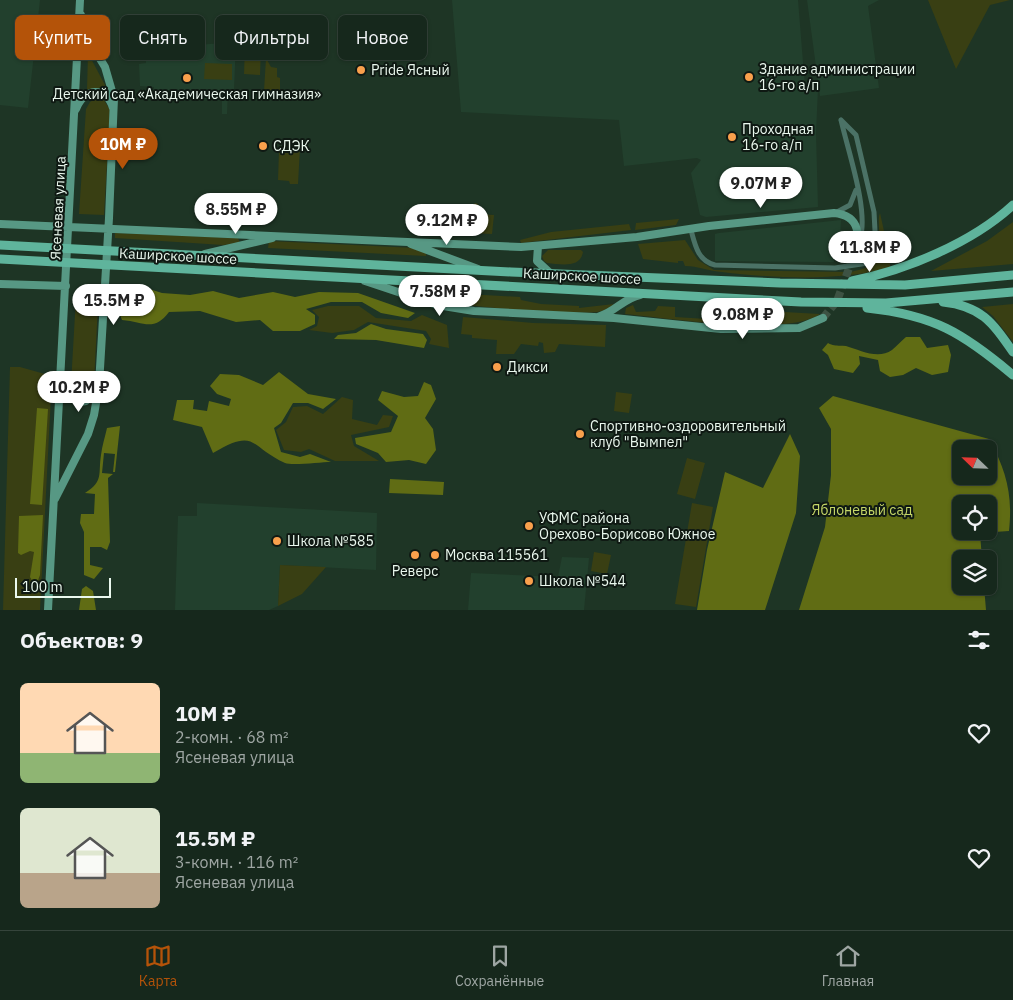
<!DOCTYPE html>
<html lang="ru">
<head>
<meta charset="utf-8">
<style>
	:root { --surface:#16281c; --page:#233429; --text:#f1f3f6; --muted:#9ea6a3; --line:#35443b; --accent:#b45309 }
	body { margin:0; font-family:"IBM Plex Sans",sans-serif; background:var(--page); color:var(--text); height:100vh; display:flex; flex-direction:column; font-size:19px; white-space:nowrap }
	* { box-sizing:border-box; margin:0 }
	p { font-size:16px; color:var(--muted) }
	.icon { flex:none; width:28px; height:28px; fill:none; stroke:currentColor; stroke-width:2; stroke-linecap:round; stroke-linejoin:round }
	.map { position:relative; height:610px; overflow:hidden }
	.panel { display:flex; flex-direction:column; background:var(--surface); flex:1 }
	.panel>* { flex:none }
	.top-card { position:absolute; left:15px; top:15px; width:500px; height:45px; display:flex; gap:10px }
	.needle { width:32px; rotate:293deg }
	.tools { position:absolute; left:952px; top:440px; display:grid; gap:10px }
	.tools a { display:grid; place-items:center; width:45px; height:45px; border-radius:8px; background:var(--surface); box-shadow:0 1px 4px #0004,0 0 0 1px var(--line); font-size:25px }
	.scale { position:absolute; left:15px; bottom:12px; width:96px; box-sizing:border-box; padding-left:5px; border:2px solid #eaf8ee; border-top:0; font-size:14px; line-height:18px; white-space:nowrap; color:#eaf8ee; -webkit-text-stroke:4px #0f1913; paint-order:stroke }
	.price { position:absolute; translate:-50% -42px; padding:0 11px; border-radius:18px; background:#fff; color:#222; font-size:16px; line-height:32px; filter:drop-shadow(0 1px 2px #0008) }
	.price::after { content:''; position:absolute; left:50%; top:30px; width:15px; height:11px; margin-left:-8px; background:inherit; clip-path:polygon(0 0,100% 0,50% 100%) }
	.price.current { background:var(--accent); color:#fff }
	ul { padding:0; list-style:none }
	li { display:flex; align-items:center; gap:15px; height:125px; padding:0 20px }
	li span { display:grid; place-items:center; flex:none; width:140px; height:100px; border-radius:8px; color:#555 }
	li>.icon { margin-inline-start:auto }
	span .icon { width:60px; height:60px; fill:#fffc; stroke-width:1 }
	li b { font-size:21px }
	h2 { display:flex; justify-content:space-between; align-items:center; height:60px; padding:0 20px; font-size:21px }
	.tag { padding:0 18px; border-radius:8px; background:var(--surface); box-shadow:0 1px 4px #0004,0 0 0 1px var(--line); font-size:18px; line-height:45px }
	.tag.current { background:var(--accent); color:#fff }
	.dock { display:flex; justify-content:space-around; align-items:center; height:70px; border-top:1px solid var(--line); background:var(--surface); font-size:14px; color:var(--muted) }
	.dock a { display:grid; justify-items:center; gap:2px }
	.dock .current { color:var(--accent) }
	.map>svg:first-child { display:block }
</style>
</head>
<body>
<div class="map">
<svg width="1013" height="610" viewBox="0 0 1013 610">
	<rect width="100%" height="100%" fill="#1e3525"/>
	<path fill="#22402d" d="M0,0H40L28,108L0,105Z
		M452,0H798L805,87L818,88L816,133L818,207L706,217L700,215L691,173L701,160L697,158L624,166L619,120L461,112Z
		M807,0H879L868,6L879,88L820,96Z
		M236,42L234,89H228L227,114H222V100L153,96L154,87L140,86L139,64L146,63V49Z
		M841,220L840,240L835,252L834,262L715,261V234L719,233Z
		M197,503L377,513L376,570L280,565L278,606L269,610H175L178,516H197Z
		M562,557L589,558L584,610H468L471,573L558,577Z"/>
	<path fill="#393f13" d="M928,0H1010L990,5L956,69Z
		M245,46L261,47L260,75L244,74Z
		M88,53L105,85L106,89L99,88L87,90Z
		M266,58L271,67L277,68V77L280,78V91H264Z
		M205,63L232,64V80L204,79Z
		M96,98L104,100L110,110L104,215L79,214L86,109L90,102Z
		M300,148L298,184H290L289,181L278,180L279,151Z
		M475,203L478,204V214L494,215L492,234L453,232L455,223L464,217Z
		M880,213L890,258V267C844,282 771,278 722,272C709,271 698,266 685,266L683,261H678V263L643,259L638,244L685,240L698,260L714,270L849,272C880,267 881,258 879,229C879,223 878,218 880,213Z
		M679,219L676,225L635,230L636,223Z
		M1013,222V264L931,271L987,241Z
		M629,224L631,230L521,243L520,240L551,232Z
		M115,233L238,238L240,243L223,245L115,238Z
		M269,241L416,248L426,252V256L268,248Z
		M548,250H581L583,252C580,269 560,264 547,263L544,261L542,256Z
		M99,286L94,382L91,389L83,393L75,390L71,384L76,297Z
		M414,291L520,297L521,300L541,304L579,306V308L614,304C609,308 604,311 597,312C569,315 433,307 414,291Z
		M1013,304V342L993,316L982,307Z
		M633,305L636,312L655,311L658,306L675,307V317L723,320L724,315L734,314V309L820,314C787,337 668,318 625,314L626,308Z
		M328,306H359L376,318L411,321L422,315L447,325L449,348L429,344L431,339L426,331L368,322L354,330L332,333L309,330L317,326L319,317L312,310Z
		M463,317L533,323L606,325L605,347L559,344L555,352L544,353L543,343L539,342L538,346L521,344L514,354H496L497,340L472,338V335L461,334Z
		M10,367H20L52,376L40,610H3Z
		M616,392L632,394L629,413L614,411Z
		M342,397L353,400L352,419L377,425L383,415L393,416L389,427L351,435L354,446L379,461H335L309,449L301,452L284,450L276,430L286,422L293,407L307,406L323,414Z
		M687,458L705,463L695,499L677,494Z
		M692,503L713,507L696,607L675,604Z
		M594,552L611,555L607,574L591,571Z
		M280,565L326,567L302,594L278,606Z"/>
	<path fill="#606c14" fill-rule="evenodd" d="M143,287L162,293L190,295L213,291L239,298L273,292L295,297L319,292L358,293L415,313L408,318L381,313L362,302H331L306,309L315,315V324L300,331H273L260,320L236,322L200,311L169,312C154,332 144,322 122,320L120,315L129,289Z
		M371,324L386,329L423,334L427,340L424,348L376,340L334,339L338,335L356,333Z
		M906,337H920L927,348L948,345L951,355L948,372L932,375L916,368L903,375L890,377L880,371L878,360L859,356L860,364L853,373L834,369L828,355L822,350L828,343C835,347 839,345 846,346C860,350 878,360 892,350C897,346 901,341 906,337Z
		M279,372L308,394L336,399L323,409L308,403H293L281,423L274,428L281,452L300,457L310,454L331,462C321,462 292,466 285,463C249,447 257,427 213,453L202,427L173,420L177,400H194L193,409L207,411L209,401L229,406L231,399L217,394L210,386L220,374L239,375L263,385Z
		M424,382L431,385L436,399L425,418L433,429L436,450L426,464L409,460L386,462L378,453L356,444L355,438L391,432L398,416L378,400L382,391L404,397L418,396Z
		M833,396L989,439C1006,470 1013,494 1009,531L980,533L982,559H961V586H984L986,610H799L825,527L831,475V429L819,408ZM961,449H989V476H961ZM961,504H989V531H961Z
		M37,408L48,409L42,505L30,504Z
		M120,426L115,472H113L115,454L104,453L102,473L113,474L108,478L110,542L107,550L101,547H90V565L103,568L94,579L84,575V532L80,523L81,514H94L95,494L85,493C104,481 98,474 101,455C102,446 105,437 107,428Z
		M790,434L800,456L796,513L765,610H697L707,550L725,472L763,488Z
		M390,479L444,482L443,495L389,493Z
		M43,515L40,575L37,583L34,584L30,577L34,552L30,551L21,555L18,553L19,516Z
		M86,586L93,591L96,610H79L82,589Z"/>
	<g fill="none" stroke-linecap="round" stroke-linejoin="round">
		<path stroke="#3d5243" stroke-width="8" stroke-dasharray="8 4" stroke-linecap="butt" d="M823,318L837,301L852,260"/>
		<path stroke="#4b7266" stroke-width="5" d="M841,120C848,151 869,211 860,239
			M837,212L850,205L856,190
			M691,230C695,245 698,261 715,265L835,268L868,263L876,250L874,212L856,135L841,120"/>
		<path stroke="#579884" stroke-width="8" d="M76,109C84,88 106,85 113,108
			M0,224L521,247L637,237L709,226L834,213C862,216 860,237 853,258
			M411,244L478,269
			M538,246L537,261L550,273
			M205,254L272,238
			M365,281L437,305L474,311L614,318L721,329L799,328L823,318
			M0,284L66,286
			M600,316C615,312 624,298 640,295
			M62,382L69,395L80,402L86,401L97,390
			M55,499L88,434L94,415L99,385L109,218L114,98L105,67L86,36L81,15
			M48,610L80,0"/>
		<path stroke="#5fb49c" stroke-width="9" d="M0,245L511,272L780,283L905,285L1013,275
			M0,259L801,302L886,303L1013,292
			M852,281C906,270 972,243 1013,205
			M943,302C981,306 992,322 1013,352
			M867,308C934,315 963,333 1013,375"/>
	</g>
	<g fill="#f9a04c" stroke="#0f1913" stroke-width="2">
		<circle cx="361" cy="70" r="5"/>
		<circle cx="749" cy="77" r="5"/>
		<circle cx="187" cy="78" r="5"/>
		<circle cx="732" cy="137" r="5"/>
		<circle cx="263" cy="146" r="5"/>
		<circle cx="497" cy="367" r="5"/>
		<circle cx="580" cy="434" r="5"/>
		<circle cx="529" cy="526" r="5"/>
		<circle cx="277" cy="541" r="5"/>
		<circle cx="415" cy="555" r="5"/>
		<circle cx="435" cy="555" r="5"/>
		<circle cx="529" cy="581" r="5"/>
	</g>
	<g text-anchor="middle" stroke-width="4" stroke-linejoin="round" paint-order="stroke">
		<g font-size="14" fill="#eaf8ee" stroke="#0f1913" text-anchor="start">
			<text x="759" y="74">Здание администрации<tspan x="759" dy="16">16-го а/п</tspan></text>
			<text x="371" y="75">Pride Ясный</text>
			<text x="187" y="99" text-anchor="middle">Детский сад «Академическая гимназия»</text>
			<text x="742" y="134">Проходная<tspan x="742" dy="16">16-го а/п</tspan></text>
			<text x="273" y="151">СДЭК</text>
			<text x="507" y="372">Дикси</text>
			<text x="590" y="431">Спортивно-оздоровительный<tspan x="590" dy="16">клуб "Вымпел"</tspan></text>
			<text x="539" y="523">УФМС района<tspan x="539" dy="16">Орехово-Борисово Южное</tspan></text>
			<text x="287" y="546">Школа №585</text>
			<text x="445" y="560">Москва 115561</text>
			<text x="415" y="576" text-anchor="middle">Реверс</text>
			<text x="539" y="586">Школа №544</text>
		</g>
		<g font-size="14" fill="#eaf8ee" stroke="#0f1913">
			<text transform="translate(58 208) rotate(-87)" y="5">Ясеневая улица</text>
			<text transform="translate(178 256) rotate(3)" y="5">Каширское шоссе</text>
			<text transform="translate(582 276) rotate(3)" y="5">Каширское шоссе</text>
		</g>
		<g font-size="14" fill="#c5d768" stroke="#0f1913">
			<text x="862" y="515">Яблоневый сад</text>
		</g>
	</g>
</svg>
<div class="tools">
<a><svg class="needle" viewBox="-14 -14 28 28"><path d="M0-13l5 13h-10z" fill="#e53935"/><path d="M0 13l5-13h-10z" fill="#9ea6a3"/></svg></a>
<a><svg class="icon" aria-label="locate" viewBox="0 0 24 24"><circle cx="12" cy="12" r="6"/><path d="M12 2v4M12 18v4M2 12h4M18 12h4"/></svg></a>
<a><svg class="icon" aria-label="layers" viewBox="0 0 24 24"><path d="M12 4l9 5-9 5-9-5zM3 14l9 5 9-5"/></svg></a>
</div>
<div class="scale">100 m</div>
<b class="price current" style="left:123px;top:170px">10M ₽</b>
<b class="price" style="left:761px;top:209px">9.07M ₽</b>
<b class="price" style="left:236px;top:235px">8.55M ₽</b>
<b class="price" style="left:447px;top:246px">9.12M ₽</b>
<b class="price" style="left:870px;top:273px">11.8M ₽</b>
<b class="price" style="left:440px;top:317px">7.58M ₽</b>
<b class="price" style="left:114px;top:326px">15.5M ₽</b>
<b class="price" style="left:743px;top:340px">9.08M ₽</b>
<b class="price" style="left:79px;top:413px">10.2M ₽</b>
<div class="top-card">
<a class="tag current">Купить</a>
<a class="tag">Снять</a>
<a class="tag">Фильтры</a>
<a class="tag">Новое</a>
</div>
</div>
<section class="panel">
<h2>Объектов: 9<svg class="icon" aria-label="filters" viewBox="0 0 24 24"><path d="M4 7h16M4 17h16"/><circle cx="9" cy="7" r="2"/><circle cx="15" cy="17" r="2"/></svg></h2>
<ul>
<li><span style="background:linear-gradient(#ffd9b3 70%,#8fb573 0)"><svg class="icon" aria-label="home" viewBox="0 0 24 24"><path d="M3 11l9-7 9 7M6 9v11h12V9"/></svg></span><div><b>10M ₽</b><p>2-комн. · 68 m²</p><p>Ясеневая улица</p></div><svg class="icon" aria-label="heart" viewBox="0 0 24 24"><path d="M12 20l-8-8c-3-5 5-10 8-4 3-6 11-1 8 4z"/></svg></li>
<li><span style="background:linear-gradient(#dfe7d0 65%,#b9a48a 0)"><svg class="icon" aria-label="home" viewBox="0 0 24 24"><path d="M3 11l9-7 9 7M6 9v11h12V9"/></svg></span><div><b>15.5M ₽</b><p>3-комн. · 116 m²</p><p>Ясеневая улица</p></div><svg class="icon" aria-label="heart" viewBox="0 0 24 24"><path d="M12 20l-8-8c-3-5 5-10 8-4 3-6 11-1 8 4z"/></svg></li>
</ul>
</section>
<nav class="dock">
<a class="current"><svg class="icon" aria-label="map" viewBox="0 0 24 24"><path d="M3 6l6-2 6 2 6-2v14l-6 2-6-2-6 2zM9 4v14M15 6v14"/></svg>Карта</a>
<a><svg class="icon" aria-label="saved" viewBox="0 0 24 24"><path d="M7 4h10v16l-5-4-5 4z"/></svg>Сохранённые</a>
<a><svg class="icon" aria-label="home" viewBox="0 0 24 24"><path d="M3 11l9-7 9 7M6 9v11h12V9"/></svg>Главная</a>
</nav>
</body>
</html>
